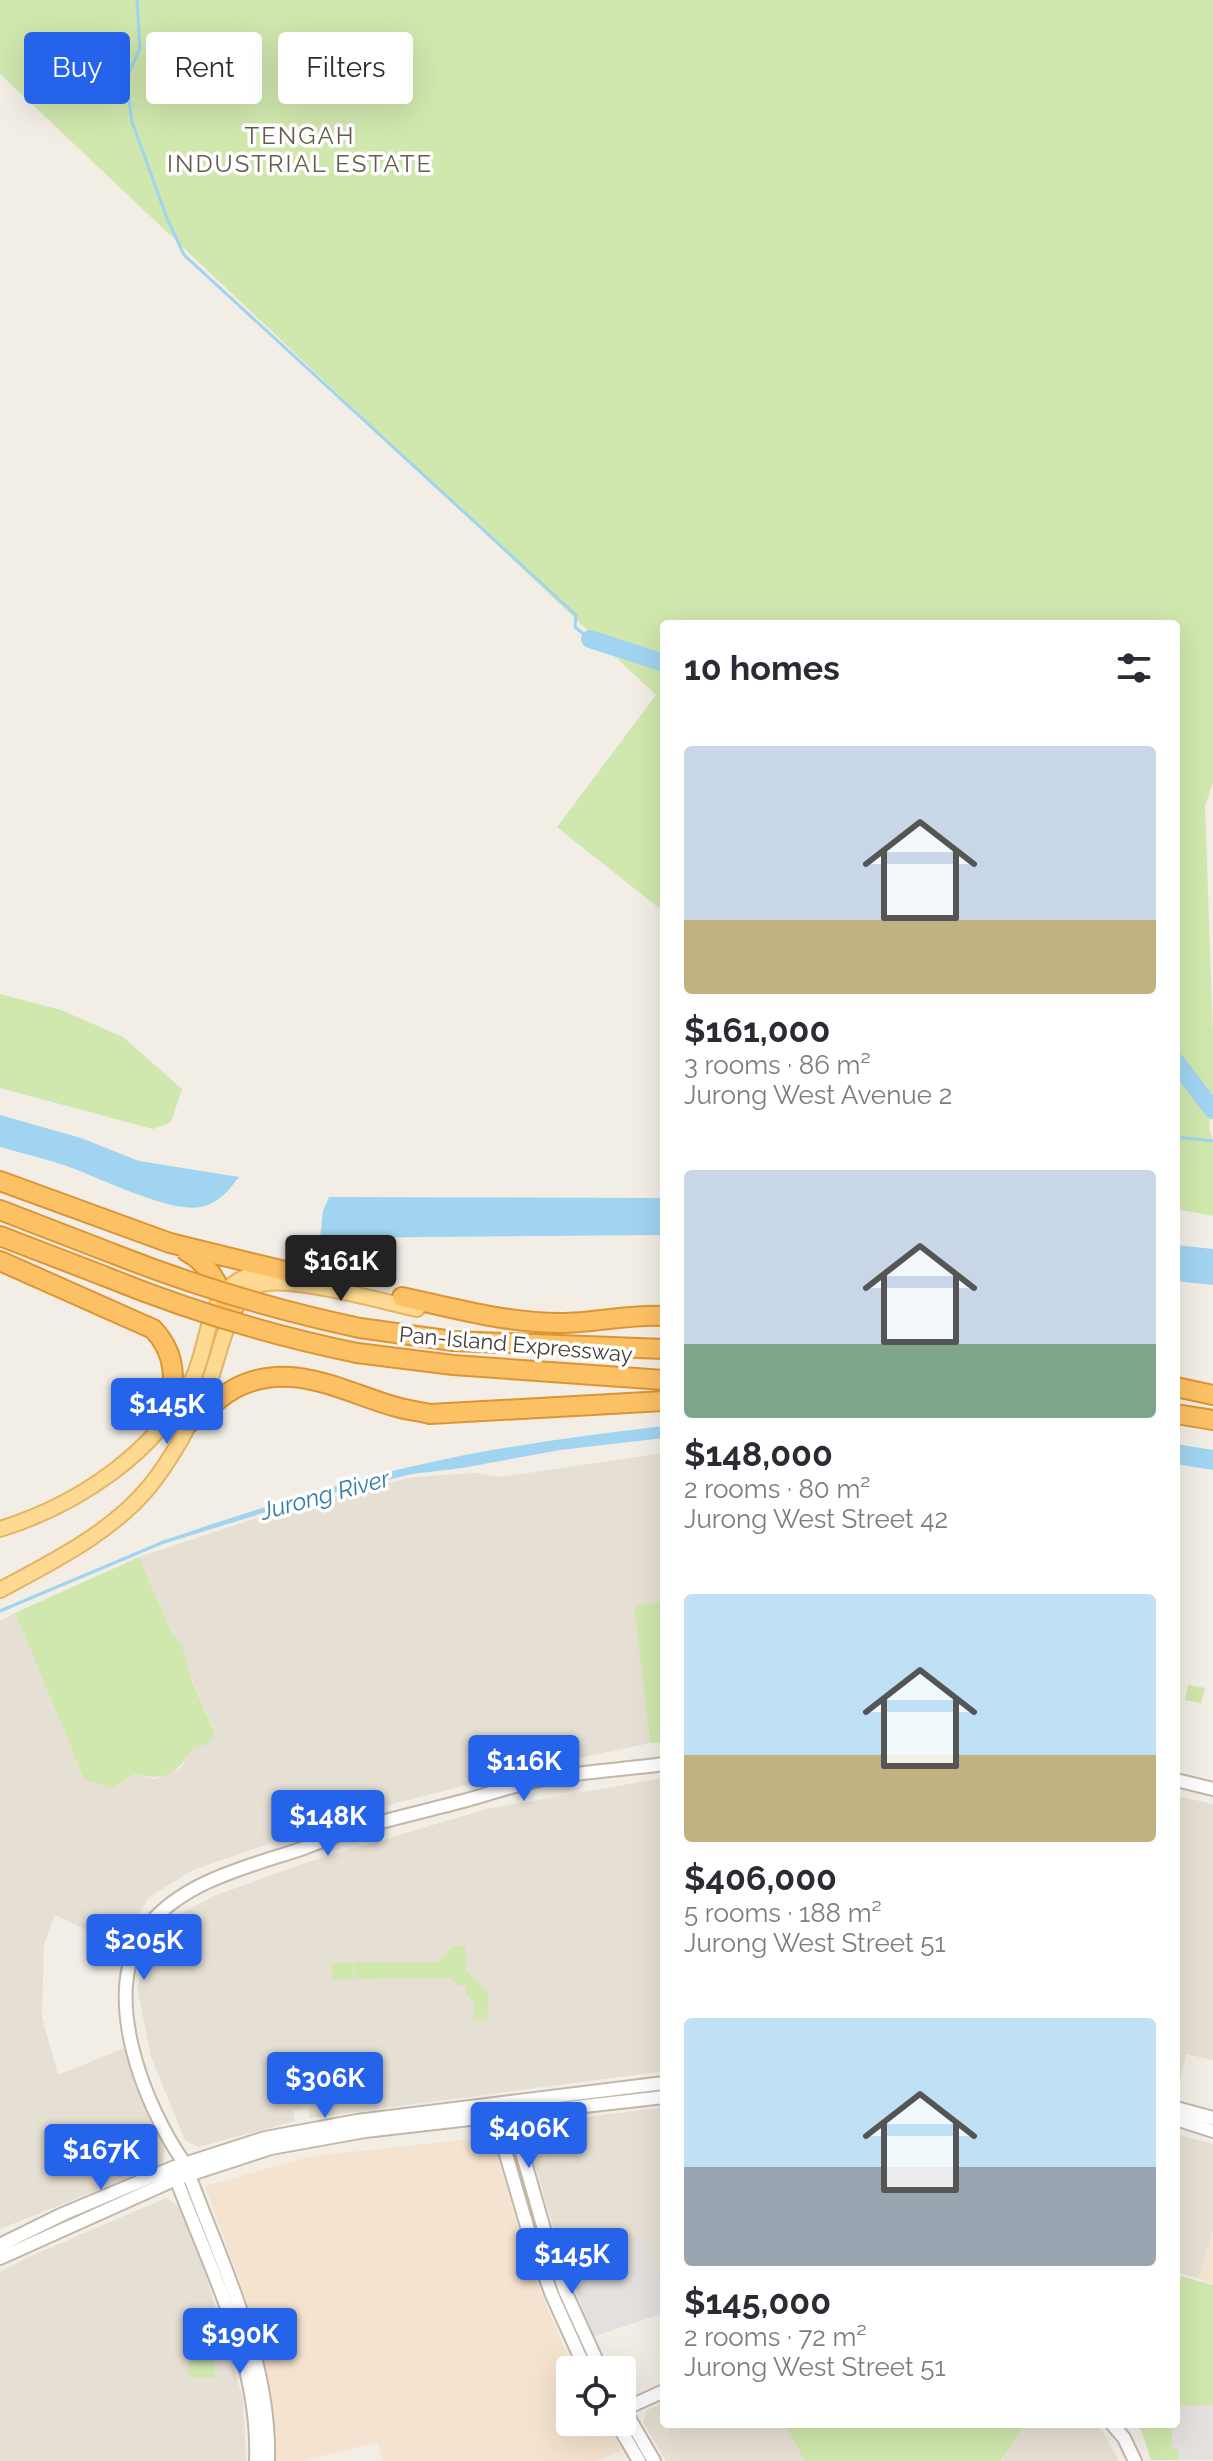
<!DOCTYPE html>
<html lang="en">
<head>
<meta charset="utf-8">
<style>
	:root { --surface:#fff; --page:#f7f7f7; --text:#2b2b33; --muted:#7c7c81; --accent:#2563eb }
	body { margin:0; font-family:Raleway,sans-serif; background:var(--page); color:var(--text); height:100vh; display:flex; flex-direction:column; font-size:30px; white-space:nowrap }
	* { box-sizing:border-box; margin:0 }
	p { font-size:26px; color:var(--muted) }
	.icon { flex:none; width:44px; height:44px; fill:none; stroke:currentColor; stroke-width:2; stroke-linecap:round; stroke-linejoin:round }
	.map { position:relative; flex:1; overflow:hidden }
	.panel { position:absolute; left:660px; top:620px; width:520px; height:1808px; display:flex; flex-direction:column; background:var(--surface); border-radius:8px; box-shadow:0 8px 32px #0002 }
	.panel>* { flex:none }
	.banner { position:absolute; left:24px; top:32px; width:516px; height:72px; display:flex; gap:16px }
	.controls { position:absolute; left:556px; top:2356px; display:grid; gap:16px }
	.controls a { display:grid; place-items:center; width:80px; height:80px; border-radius:8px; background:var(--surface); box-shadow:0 8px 32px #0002; font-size:40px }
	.price { position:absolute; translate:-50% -68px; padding:0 18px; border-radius:8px; background:var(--accent); color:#fff; font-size:26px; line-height:52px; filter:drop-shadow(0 2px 4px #0008) }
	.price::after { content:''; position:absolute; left:50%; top:48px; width:24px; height:18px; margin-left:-12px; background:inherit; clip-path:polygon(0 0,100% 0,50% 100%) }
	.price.active { background:#222; color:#fff }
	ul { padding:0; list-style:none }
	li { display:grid; align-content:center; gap:16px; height:424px; padding:0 24px }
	li span { display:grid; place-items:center; height:248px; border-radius:8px; color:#555 }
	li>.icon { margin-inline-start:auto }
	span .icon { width:144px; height:144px; fill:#fffc; stroke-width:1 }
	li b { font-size:34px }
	h2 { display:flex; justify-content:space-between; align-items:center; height:96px; padding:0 24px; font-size:34px }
	.pill { padding:0 28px; border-radius:8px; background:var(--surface); box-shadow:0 8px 32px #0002; font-size:28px; line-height:72px }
	.pill.active { background:var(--accent); color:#fff }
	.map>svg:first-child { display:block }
</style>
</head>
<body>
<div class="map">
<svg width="1213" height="2461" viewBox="0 0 1213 2461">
	<rect width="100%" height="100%" fill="#f2ede5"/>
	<path fill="#e6dfd3" d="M664,1453V1601L634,1607L650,1743L555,1763L360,1812L193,1870L149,1897L120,1946L55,1915L44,1944L42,2017L58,2075L127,2047L165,2149L163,2164L0,2229V1621L15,1613L84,1779L134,1774L155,1779L181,1768L194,1747L215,1733L139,1557L287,1508L414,1477L474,1473L501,1477Z
		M664,1778V2071L310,2118L308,2107L293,2111L295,2121L198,2147L185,2140L151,2057L137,1987L153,1941L177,1916L214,1896L311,1861L487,1809Z
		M1176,1796L1213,1804V2060L1186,2054L1177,2094Z
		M664,2107V2295L643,2238L564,2264L526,2135L534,2124Z
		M1176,2134L1213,2144V2232L1198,2278L1176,2272Z
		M166,2198L180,2207L203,2265L243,2399L246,2461H0V2272L31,2256Z
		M664,2403V2424H788L786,2426L804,2461H666L643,2422L647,2410Z
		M1025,2424H1095L1103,2432L1119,2461H1002Z"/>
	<path fill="#f5e3cf" d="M492,2137L527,2259L573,2370H570V2422H605L623,2450L595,2461H383L377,2442L302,2461H275V2420L259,2344L247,2302L205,2186L312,2156Z
		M1213,2232V2283L1198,2278Z"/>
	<path fill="#d0e7ad" d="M0,0H1213V783L1205,806L1213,1036V1107L1209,1125L1213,1144V1216L1176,1209V624H664V912L557,827L656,695L0,74Z
		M0,994L61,1010L123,1037L182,1089L171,1122L153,1129L0,1088Z
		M139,1557L173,1636L181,1643L192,1681L215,1734L208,1744L194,1747C176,1775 166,1781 134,1774L112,1788L84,1779L15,1613Z
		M664,1601V1742L650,1743L634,1606Z
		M1188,1685L1205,1688L1201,1703L1185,1700Z
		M453,1946H466V1970L488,1993L487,2019H473L474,2002L465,1993L468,1989L464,1984L460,1987L449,1978L355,1979L354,1962H438Z
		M332,1963H353V1979L332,1980Z
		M1176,2275L1213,2285V2405H1180L1179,2416H1176Z
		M189,2360H215V2378L188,2377Z
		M789,2424H1025L1001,2461H804L786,2426Z
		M1136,2424H1172V2449H1178V2460H1151L1142,2432Z"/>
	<path fill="#e3e0dd" d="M644,2237L664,2295V2313L592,2337L567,2263Z
		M1179,2405H1213V2460H1178V2449H1172V2424H1176Z"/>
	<path fill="#a0d4f0" d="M0,1115L81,1138L139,1161L239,1177C229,1190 219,1203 201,1207C170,1213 102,1179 72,1168C48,1159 24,1154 0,1147Z
		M329,1197L664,1198V1235L320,1238L323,1211Z
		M1176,1245L1213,1249V1285L1176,1281Z
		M664,1426V1438L560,1450L462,1468L412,1474L308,1499L163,1544L162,1541C258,1508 360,1476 460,1456C527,1443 596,1434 664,1426Z
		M1176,1444L1213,1450V1470L1176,1464Z"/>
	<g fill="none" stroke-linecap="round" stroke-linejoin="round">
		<path stroke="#a0d4f0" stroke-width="3" d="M137,0L140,48L126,80L132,122L167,218L184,255L576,615L575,627L590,639
			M1176,1137L1213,1141
			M0,1611L166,1541"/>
		<path stroke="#a0d4f0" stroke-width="18" d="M590,639L664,663
			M1176,1062L1213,1110"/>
		<defs>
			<path id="minor" d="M1176,1780L1213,1789
				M1176,2108L1213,2118
				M493,2110L529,2233L552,2295L586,2370
				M510,2110L544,2229L565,2291L601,2370
				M1176,2119L1213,2131
				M174,2173C208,2266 260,2359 256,2461
				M0,2245L63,2214L172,2168L265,2138L357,2121L664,2083
				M0,2258L176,2179L271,2148L365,2131L664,2097
				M622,2406L654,2461
				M622,2410L664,2391
				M616,2422L639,2461
				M1112,2424L1124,2438L1135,2461
				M268,2461C271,2356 219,2260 185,2164C144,2106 97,1989 148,1926C183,1882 246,1867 298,1850C313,1845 328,1838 343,1833C384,1820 426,1811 467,1800C496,1792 526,1781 555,1777C591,1771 628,1769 664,1764"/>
			<path id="major" d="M0,1529C77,1505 157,1453 193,1378C206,1351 206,1316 225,1292C238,1277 256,1271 275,1272
				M0,1590C52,1562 111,1533 149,1487C171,1460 193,1420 207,1388C220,1358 226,1302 256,1286C283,1273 384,1302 417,1309"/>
			<path id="highway" d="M0,1181L170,1243L289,1272
				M0,1210L114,1254
				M0,1236L104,1276
				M187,1252C211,1264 221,1291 232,1314
				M0,1261L153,1329C178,1355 175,1383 168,1417
				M402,1297C453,1308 506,1323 560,1323C595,1323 629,1314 664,1316
				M360,1328L453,1341L664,1349
				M357,1353L453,1365L664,1380
				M1176,1387L1213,1395
				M1176,1414L1213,1420
				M190,1422C204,1412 218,1398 234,1389C289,1359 341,1391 393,1406C405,1410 418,1411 430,1414L664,1401"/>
		</defs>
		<use href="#minor" stroke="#c1b7aa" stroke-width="16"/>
		<use href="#major" stroke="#e3b562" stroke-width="18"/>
		<use href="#highway" stroke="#dc9534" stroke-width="22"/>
		<use href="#minor" stroke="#fff" stroke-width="12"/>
		<use href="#major" stroke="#fed992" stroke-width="14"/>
		<use href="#highway" stroke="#fdc165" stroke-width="18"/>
		<defs>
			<path id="highway-bridge" d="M114,1254C195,1286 275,1310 360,1328
				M104,1276C187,1310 269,1335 357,1353"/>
		</defs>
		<use href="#highway-bridge" stroke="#dc9534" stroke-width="22" stroke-linecap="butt"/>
		<use href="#highway-bridge" stroke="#fdc165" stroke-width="18"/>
	</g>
	<g text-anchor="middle" stroke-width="7" stroke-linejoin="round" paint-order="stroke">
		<g font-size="22" fill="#453d34" stroke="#fff">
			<text transform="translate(516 1344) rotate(5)" y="8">Pan-Island Expressway</text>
		</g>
		<g font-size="24" letter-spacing="2" fill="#675b4c" stroke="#fff">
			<text x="300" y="144">TENGAH<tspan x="300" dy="28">INDUSTRIAL ESTATE</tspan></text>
		</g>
		<g font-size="24" font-style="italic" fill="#2d7ba8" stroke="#fff">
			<text transform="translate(325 1495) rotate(-15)" y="8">Jurong River</text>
		</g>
	</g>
</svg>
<div class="controls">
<a><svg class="icon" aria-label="locate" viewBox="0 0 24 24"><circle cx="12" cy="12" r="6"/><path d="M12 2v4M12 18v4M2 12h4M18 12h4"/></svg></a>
</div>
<b class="price active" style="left:341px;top:1303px">$161K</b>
<b class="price" style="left:167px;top:1446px">$145K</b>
<b class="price" style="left:524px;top:1803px">$116K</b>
<b class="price" style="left:328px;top:1858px">$148K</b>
<b class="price" style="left:144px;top:1982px">$205K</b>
<b class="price" style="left:325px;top:2120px">$306K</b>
<b class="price" style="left:529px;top:2170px">$406K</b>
<b class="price" style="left:101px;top:2192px">$167K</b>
<b class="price" style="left:572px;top:2296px">$145K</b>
<b class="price" style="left:240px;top:2376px">$190K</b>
<div class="banner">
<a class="pill active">Buy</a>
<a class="pill">Rent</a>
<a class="pill">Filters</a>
</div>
<section class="panel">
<h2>10 homes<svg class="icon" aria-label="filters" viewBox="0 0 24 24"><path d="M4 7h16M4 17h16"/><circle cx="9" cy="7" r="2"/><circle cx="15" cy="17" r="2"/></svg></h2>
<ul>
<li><span style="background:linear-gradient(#c9d6e8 70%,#c2b280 0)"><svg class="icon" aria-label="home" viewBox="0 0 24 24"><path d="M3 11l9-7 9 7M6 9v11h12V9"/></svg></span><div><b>$161,000</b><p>3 rooms · 86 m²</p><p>Jurong West Avenue 2</p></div></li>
<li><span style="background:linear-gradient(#c9d6e8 70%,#7fa58c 0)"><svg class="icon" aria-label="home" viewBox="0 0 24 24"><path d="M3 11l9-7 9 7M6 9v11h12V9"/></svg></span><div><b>$148,000</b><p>2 rooms · 80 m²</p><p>Jurong West Street 42</p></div></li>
<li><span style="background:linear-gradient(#bfe0f5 65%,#c2b280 0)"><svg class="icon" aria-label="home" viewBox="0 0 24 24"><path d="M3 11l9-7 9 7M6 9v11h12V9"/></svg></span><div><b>$406,000</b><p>5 rooms · 188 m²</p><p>Jurong West Street 51</p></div></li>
<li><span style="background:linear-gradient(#bfe0f5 60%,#9aa5b1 0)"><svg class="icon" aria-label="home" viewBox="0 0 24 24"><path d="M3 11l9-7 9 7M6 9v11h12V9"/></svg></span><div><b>$145,000</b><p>2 rooms · 72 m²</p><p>Jurong West Street 51</p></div></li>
</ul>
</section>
</div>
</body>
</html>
